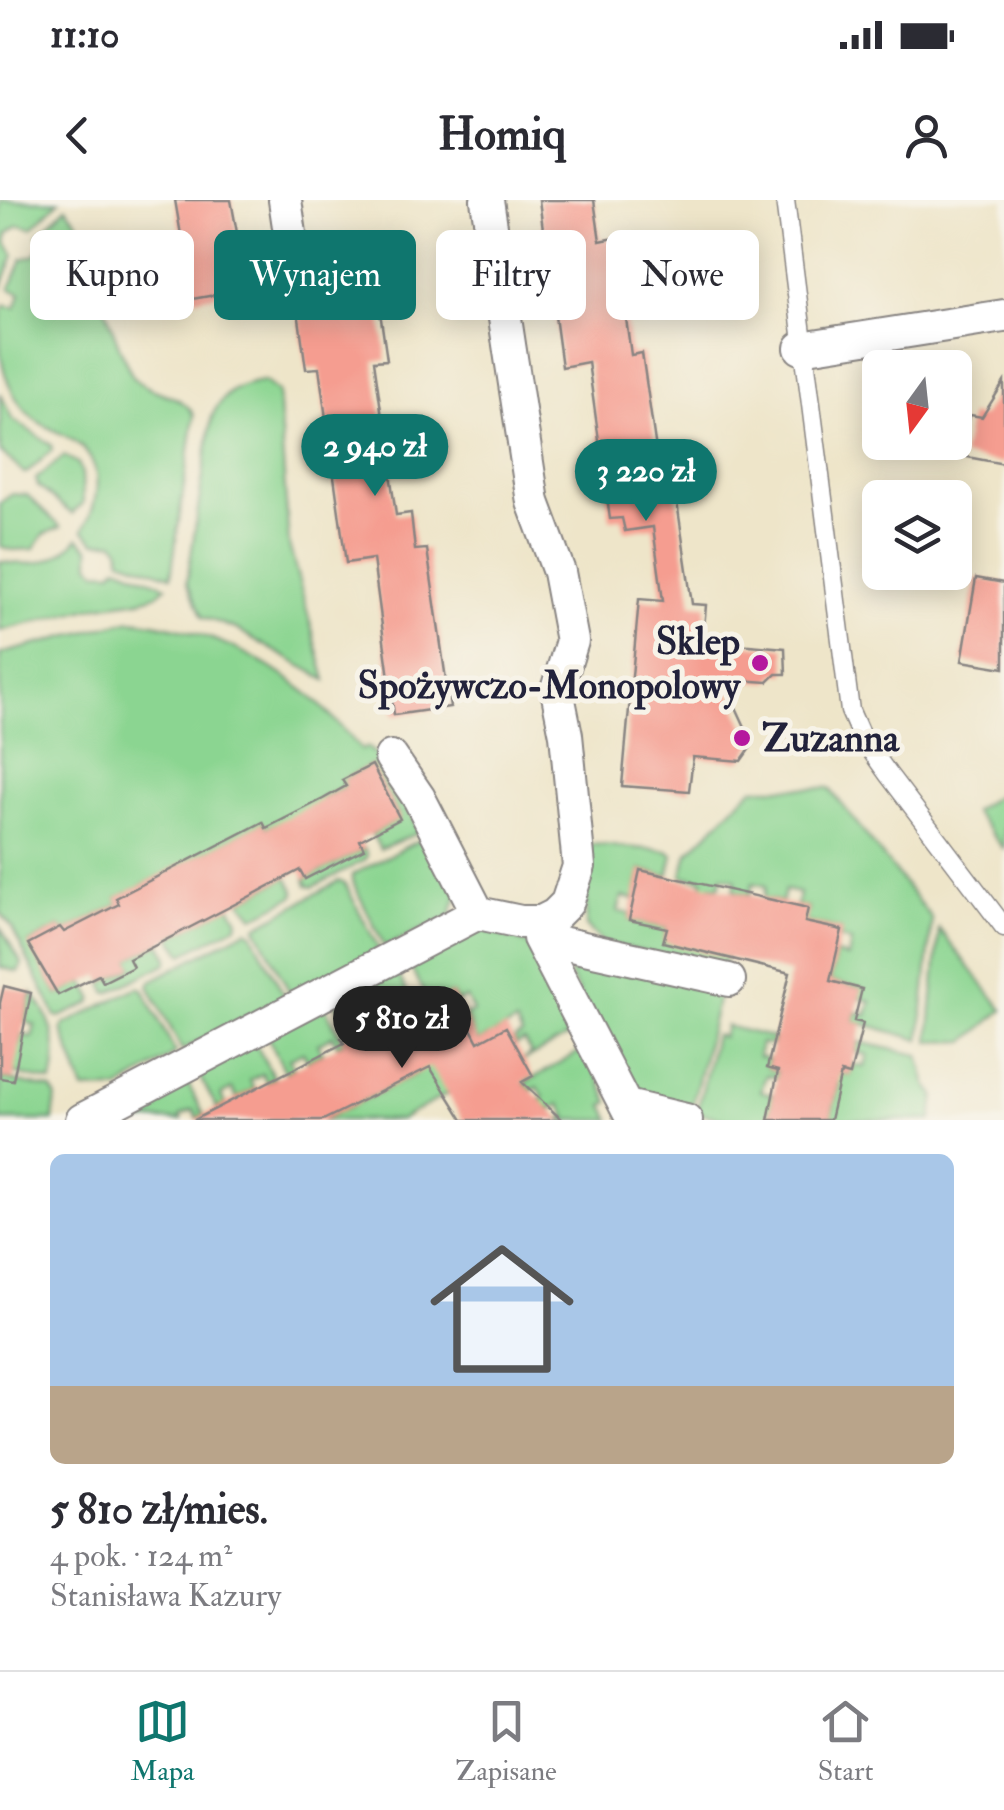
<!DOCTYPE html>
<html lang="pl">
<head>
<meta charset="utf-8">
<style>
	:root { --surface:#fff; --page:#f7f7f7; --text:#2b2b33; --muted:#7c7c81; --line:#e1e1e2; --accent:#0f766e }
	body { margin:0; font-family:"IM FELL Double Pica",serif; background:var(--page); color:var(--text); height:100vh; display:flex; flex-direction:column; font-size:38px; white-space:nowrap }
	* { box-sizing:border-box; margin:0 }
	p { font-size:32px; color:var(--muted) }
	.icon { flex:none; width:55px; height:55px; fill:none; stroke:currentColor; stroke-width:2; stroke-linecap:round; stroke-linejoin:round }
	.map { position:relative; height:920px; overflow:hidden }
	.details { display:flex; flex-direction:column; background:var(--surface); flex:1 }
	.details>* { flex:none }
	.banner { position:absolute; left:30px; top:30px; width:945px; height:90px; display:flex; gap:20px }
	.needle { width:65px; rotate:195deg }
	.controls { position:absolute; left:862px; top:150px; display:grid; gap:20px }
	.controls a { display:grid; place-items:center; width:110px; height:110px; border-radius:15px; background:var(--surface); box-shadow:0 5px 25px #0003; font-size:50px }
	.price { position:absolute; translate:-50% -85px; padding:0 22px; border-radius:35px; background:var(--accent); color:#fff; font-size:32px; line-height:65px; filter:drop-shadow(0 2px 5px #0008) }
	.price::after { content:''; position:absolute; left:50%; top:60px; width:30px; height:22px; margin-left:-15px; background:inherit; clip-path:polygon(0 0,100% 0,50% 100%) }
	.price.selected { background:#222; color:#fff }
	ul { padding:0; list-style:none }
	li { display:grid; align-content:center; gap:20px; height:530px; padding:0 50px }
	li+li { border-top:2px solid var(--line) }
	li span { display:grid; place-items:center; height:310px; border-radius:15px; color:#555 }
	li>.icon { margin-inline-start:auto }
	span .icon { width:180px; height:180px; fill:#fffc; stroke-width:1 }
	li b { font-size:42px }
	.chip { padding:0 35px; border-radius:15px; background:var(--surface); box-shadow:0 5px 25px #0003; font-size:35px; line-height:90px }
	.chip.selected { background:var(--accent); color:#fff }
	.status { display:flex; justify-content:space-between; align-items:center; height:70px; padding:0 50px; background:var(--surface); direction:ltr }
	.status svg { height:28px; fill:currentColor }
	header { display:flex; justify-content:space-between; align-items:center; height:130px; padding:0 50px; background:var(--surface); font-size:45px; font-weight:700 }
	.dock { display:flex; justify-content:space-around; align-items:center; height:140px; border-top:2px solid var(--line); background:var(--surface); font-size:28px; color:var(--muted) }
	.dock a { display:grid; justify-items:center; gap:5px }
	.dock .selected { color:var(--accent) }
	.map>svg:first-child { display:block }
</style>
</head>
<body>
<div class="status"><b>11:10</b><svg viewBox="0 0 49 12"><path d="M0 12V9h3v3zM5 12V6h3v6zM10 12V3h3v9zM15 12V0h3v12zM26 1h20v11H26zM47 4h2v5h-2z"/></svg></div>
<header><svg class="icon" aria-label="back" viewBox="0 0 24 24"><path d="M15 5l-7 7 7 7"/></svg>Homiq<svg class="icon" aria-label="person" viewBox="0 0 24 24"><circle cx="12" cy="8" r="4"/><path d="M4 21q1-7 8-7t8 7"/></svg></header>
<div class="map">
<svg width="1004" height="920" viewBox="0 0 1004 920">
	<rect width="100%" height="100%" fill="#f7f3e8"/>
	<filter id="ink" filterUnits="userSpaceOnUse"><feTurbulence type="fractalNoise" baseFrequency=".01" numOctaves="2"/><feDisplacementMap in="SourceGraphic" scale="20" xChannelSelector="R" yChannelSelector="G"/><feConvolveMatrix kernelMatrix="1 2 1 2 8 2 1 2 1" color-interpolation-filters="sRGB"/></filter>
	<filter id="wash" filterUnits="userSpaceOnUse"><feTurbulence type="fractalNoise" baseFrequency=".0048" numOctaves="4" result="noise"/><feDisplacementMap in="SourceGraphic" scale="40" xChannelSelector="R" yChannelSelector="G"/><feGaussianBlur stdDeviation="2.25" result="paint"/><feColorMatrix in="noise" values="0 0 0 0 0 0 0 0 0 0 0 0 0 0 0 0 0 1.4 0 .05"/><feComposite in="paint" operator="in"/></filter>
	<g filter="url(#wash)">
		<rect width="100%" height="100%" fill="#eee5c9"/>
		<path fill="#8bd591" stroke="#567c66" stroke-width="2.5" d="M0,0L59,1L32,28L19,25L8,33L6,43L14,55L0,91Z
			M66,7L78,22C85,48 122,165 135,179C153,196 183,192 194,216L171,376L121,359L120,348L114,342H95L83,330C98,303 106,268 79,245C66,233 46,229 33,218C12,201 0,168 0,142C0,129 0,117 4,105L15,108L21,93L10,89L22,59L36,55L42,44L38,35Z
			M264,181L278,192L289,345L326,480L236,429L203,417L187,382L212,216C224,192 238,184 264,181Z
			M0,193L12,219L51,245L52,250L28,272L24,273L0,251Z
			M64,256L78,263L82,274L83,303L72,314L38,286L36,279Z
			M12,294L27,295L61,327L44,334L34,349L12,350L0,346V303Z
			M78,338L90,349V364L97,371L112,372L118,366L166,386L157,395L141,400L98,406L0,431V361C31,368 58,363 78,338Z
			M131,420C195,426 258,453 308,494C328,511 345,532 362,550L367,547L377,555L420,632L380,649L372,634L400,618L371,565L343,580L346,586L323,598L326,605L266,628L263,623L117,698L119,704L64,732L60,727L29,743L58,795L84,782L93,798L91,803L60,817L56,816L11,726L0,712V454Z
			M753,588H829L932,719L920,840L854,821L856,812L867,815L871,801L859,798L861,789L830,781L836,754L848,757L851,742L840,738L841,730L805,722L808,708L797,705L799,693L785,690L782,702L764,698L766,686L753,683L750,695L734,691L736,680L722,676L719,687L711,685L709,691L701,689L703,680L682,676L688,653Z
			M1004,591V649L973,611Z
			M425,637L458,692L450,717L385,747L352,681V675Z
			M592,644L668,651L673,655L668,676L641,670L634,699L622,697L618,711L630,714V720L667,728L664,741L729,751L722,768L603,743L586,726L588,650Z
			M364,649L367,655L365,660L313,687L307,685L305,679Z
			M287,677L295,691L294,696L254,717L241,701Z
			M339,681L345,684L379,749L296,797L290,793L256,727Z
			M230,706L238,720L237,726L183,754L171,737Z
			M473,726L532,745L573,834L524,860L531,853L524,841L516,845L514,840L522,835L516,823L478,842L464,816L473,811L466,798L457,802L452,794L431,805L407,761Z
			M0,727L22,764L18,772L0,767Z
			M939,729L1003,810L966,841L929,842Z
			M247,730L252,733L285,797L182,850L149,786L151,781Z
			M160,743L168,758L167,763L109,793L106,792L103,782L133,768L129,759Z
			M597,760L719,793L691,911L631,892L569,774Z
			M394,767L412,800L383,816L378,825L372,814L359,820L364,832L354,837L334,799Z
			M138,787L143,789L176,853L119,889L84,890L62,830L64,825Z
			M32,793C54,819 60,849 52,882L0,870L20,845L22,835L32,837L35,825L25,822Z
			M323,804L344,842L338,846L332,836L318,844L323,853L308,861L303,852L289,859L294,868L286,873L266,834Z
			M726,826L774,838L772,845L761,843L758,856L769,859L767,868L779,872L778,878L766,875L761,891L774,895L768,920H730L697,913L715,835L723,837Z
			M254,841L274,878L267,883L262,874L250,880L254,889L237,898L232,889L221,895L225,904L217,908L197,871Z
			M858,842L919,855L927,885L935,895L932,920H830L839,884L820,880L823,869L850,875L853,865L865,867L868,855L856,852Z
			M586,848L609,902L604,905L611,920H561L567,916L560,904L551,909L536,903L544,898L538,887L529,891L525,883Z
			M451,849L449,893L400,920H323L414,875Z
			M0,878L51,889L56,896L53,920H0Z
			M185,878L204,915L198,918L193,910L180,916L182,920H125L129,907Z"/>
		<g id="blocks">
			<path fill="#f59d90" d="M175,0H231L240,49L254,47L261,87L192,99Z
				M539,0H594L600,41L615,38L631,155L642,153L659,270L672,268L692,404L706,405L703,441L785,448L786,474H776L768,482L723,479L753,544L741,561L693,557L689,591L622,586L639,399L663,401L653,327L625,331L622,318L610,319L588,162L562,167Z
				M326,100L328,112L379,105L387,160L374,161L396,315L411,313L415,350L427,349L450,507L394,515L373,359L346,363L319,168L306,169L297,104Z
				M1004,182V264L962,256L970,215L982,217Z
				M976,378L1004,383V468L962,461Z
				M372,565L400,619L360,640L364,649L305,679L300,670L241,701L129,759L133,767L103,782L99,775L58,795L28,744L60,727L64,732L119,704L116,698L263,622L266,628L323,599L346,586L342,580Z
				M640,670L808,708L805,722L842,730L830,781L862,789L854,821L863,823L850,875L841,873L830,920H768L778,871L767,868L790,773L663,742L667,728L629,720Z
				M4,786L31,793L13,880L0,878V803Z
				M452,793L478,842L506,827L533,876L522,882L562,920H463L430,867L323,920H194L344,843L341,838L412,800L415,806L428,799L431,805Z"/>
		</g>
	</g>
	<g filter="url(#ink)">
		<use href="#blocks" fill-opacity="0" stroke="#888482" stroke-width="2.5"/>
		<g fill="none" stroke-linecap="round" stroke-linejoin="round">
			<defs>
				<path id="lane" d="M785,0L850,511L861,536L888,574L1004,727"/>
				<path id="street" d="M285,0L292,47
					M801,148L1004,116
					M391,557L419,598L478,713
					M541,722L539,738L729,780
					M539,738L633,920
					M627,906L686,920
					M82,920L478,713L521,722H541L555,715L567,703L579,666L566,535L557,490L572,441L559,372L533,302L487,0"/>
			</defs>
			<use href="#lane" stroke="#888482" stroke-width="21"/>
			<use href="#street" stroke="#888482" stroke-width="36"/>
			<use href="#lane" stroke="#fff" stroke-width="18"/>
			<use href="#street" stroke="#fff" stroke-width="32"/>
		</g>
	</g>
	<g fill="#b5179e" stroke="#f7f3e8" stroke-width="4">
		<circle cx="760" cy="463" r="10"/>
		<circle cx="742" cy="538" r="10"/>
	</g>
	<g text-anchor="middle" stroke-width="10" stroke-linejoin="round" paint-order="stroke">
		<g font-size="38" font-weight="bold" fill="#22223b" stroke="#f7f3e8" text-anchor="end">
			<text x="740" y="454">Sklep<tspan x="740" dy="44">Spożywczo-Monopolowy</tspan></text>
			<text x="762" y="551" text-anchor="start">Zuzanna</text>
		</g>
	</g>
</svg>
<div class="controls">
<a><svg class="needle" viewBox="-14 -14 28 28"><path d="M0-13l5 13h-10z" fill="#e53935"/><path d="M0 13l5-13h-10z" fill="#7c7c81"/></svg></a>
<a><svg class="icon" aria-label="layers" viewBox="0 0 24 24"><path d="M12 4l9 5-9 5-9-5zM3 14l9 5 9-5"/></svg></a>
</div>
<b class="price" style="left:375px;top:299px">2 940 zł</b>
<b class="price" style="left:646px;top:324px">3 220 zł</b>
<b class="price selected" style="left:402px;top:871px">5 810 zł</b>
<div class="banner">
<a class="chip">Kupno</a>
<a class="chip selected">Wynajem</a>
<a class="chip">Filtry</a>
<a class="chip">Nowe</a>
</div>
</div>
<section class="details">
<ul>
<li><span style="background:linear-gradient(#a9c7e8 75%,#b9a48a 0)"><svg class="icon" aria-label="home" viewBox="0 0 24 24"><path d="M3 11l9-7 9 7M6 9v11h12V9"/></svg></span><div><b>5 810 zł/mies.</b><p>4 pok. · 124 m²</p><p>Stanisława Kazury</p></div></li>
</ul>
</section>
<nav class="dock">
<a class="selected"><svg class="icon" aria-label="map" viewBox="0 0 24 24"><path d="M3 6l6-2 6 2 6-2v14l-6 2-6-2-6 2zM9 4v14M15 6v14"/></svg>Mapa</a>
<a><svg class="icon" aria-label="saved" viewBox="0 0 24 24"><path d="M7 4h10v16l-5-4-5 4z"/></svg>Zapisane</a>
<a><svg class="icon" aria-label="home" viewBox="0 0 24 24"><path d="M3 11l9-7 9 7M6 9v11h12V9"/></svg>Start</a>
</nav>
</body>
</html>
